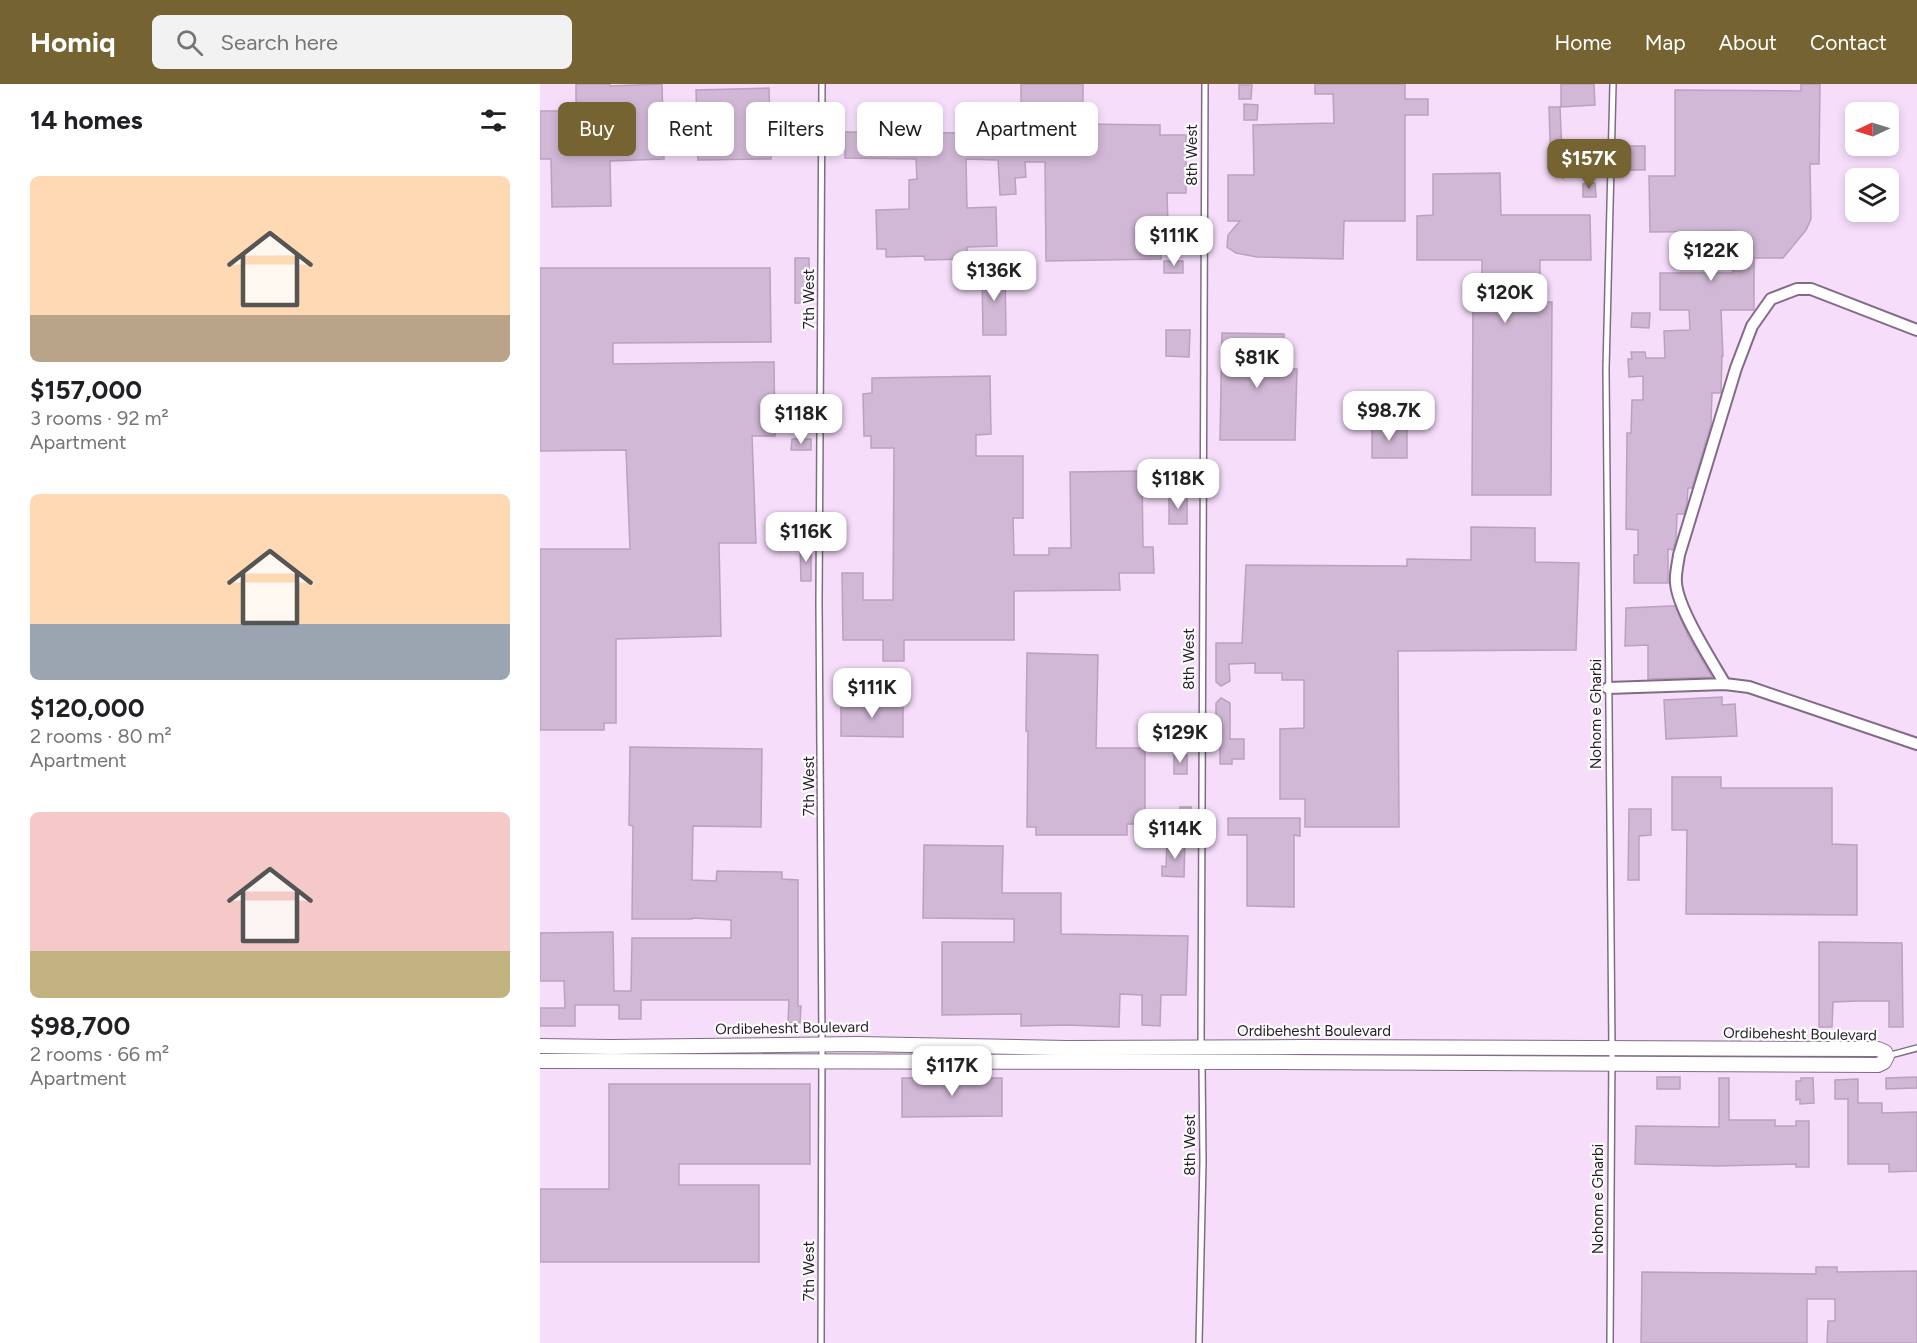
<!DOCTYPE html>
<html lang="en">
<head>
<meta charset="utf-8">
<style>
	:root { --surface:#fff; --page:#f2f2f2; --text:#202124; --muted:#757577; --accent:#756432 }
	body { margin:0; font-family:Figtree,sans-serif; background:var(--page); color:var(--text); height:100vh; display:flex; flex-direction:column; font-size:22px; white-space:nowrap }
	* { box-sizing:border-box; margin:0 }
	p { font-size:20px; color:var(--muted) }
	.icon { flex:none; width:33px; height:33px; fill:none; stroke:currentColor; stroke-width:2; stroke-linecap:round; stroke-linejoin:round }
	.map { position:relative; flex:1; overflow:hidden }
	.sheet { display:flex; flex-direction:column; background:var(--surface); width:540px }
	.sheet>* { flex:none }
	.banner { position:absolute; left:18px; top:18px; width:570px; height:54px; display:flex; gap:12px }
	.needle { width:39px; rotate:266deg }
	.buttons { position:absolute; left:1305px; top:18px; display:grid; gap:12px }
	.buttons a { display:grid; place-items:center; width:54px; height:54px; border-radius:9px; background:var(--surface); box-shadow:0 3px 9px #0003; font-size:30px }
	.price { position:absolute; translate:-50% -51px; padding:0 14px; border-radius:12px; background:#fff; color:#222; font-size:20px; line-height:39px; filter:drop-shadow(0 2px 3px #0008) }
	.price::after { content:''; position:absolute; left:50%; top:36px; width:18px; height:14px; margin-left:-9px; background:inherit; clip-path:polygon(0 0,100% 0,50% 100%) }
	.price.selected { background:var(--accent); color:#fff }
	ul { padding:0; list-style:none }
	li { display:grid; align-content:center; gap:12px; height:318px; padding:0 30px }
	li span { display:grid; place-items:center; height:186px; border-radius:9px; color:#555 }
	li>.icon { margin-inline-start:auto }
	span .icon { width:108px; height:108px; fill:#fffc; stroke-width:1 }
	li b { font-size:26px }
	h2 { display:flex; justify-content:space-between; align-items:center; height:72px; padding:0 30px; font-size:26px }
	.pill { padding:0 21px; border-radius:9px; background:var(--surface); box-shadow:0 3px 9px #0003; font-size:21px; line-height:54px }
	.pill.selected { background:var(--accent); color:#fff }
	header { display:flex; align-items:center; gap:36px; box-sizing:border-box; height:84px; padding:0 30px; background:var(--accent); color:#fff }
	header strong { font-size:28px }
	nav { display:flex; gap:33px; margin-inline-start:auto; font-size:21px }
	.search { width:420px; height:54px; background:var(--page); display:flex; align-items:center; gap:15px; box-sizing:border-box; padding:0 21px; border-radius:9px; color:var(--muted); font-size:22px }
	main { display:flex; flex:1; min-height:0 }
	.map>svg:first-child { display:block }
</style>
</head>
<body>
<header>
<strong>Homiq</strong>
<div class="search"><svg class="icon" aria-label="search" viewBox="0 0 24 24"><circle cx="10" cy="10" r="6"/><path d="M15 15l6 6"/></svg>Search here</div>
<nav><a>Home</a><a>Map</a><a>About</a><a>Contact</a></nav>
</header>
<main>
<section class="sheet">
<h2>14 homes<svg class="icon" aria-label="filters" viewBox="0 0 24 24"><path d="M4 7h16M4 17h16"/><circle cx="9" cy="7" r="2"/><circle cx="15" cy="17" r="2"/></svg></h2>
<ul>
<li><span style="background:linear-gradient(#ffd9b3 75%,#b9a48a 0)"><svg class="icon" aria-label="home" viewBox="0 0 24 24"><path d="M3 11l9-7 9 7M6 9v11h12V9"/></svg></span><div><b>$157,000</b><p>3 rooms · 92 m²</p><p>Apartment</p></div></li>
<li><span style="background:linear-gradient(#ffd9b3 70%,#9aa5b1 0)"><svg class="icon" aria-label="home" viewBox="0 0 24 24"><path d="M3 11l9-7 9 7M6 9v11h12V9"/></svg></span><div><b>$120,000</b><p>2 rooms · 80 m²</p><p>Apartment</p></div></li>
<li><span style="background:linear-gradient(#f6c9c9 75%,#c2b280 0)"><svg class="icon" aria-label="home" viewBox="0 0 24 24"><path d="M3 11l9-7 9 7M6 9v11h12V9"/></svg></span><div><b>$98,700</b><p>2 rooms · 66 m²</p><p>Apartment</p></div></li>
</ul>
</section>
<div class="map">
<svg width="1377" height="1259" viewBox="0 0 1377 1259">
	<rect width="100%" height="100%" fill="#faeafd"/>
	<path fill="#f6defb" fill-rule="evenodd" d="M0,0H1377V1259H0ZM1316,28H1348V62H1316ZM1316,94H1348V128H1316Z"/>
	<path fill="#d1b8d6" stroke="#baa2bf" stroke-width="1.5" d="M36,0H70V2L122,0L124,75L70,77L71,122L12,123L11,75H0V27H36Z
		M481,0H543V40L620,41V51H646V109H627L628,141L621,142V175L506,177L505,78H485L486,93L475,94L476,110L460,111L458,76L426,75L427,124L456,123L457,162L427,163V175L385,176L384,172L346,173V165H337L336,126L369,125V96L377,95L376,75L305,74V48L435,49V33L450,34V47H481Z
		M775,0H865V15H888V31H865V137H804L803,175L717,173L696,169L687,163L688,151L700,137H688V91H714L713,41L794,39L793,10H775Z
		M1021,0H1054L1055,21L1021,23Z
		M1261,0H1280L1279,80H1270L1271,135L1266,146L1243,174H1214V226H1181L1183,272H1182L1181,307V309H1172L1171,340L1152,404H1148L1147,419L1144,430H1137L1136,455L1133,466L1128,465V499H1094V471H1098V446L1086,445L1087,349H1091L1092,316H1103V292L1089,293L1088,275H1092L1091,268H1105L1106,274H1125L1124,247L1150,246L1149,226H1120V189H1193L1192,147L1110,148L1109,92H1135V6L1261,7Z
		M699,1H712L711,15H699Z
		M229,4L231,75L158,76L156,6Z
		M704,20L718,21L717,36H704Z
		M1009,23H1020L1023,94L1011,84Z
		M1086,62H1105V86H1086Z
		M960,89L961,131H1050L1051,176H1000V218H1012L1011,411H932L933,212H942V176H877V132L893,131V90Z
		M1055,99L1056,113H1043V100Z
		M255,174H269V213L263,219H255Z
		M624,177H643V189H624Z
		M0,184H230L231,258L73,259V280L234,278L235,352H212L216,459H179L181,552L76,555V639H64V646H0V465H90L86,366L0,367Z
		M442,185H465L466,251H443Z
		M1092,229H1110L1109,244L1091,243Z
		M626,246H650L649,273L626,272Z
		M682,249L744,250L742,285H757L755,356H680Z
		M450,292L451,350L436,351V372H483V434H473L474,471H509V464H531L530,388L602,387L603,463H613L614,489H579L580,506L474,507V556H364V577H343V556H303L302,489H323V516H353L354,364H331V352H324L323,310L332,309V294Z
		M832,343H867V374H832Z
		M252,355H271V366H251Z
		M629,413H647V440H629Z
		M931,443L995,444V478L1039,479L1036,566L858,567L859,743H765V715H740V645L764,644V596H742V589H715V579L689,580L690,597L681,602L676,598V559H702L706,481L867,482V475L931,476Z
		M260,462H271V497H261Z
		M1131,522H1135L1149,554L1172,593L1108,595V561L1085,562L1086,524Z
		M487,569L558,571L556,664H605V740H587V751H496V743H487L488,647H486Z
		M1182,613V621L1195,620L1197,652L1126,655L1124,616Z
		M681,614L690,619V655H704V675H692V680H680V637H676V619Z
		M301,617L363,618V653L301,652Z
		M90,663L222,665L221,743L153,742L152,796L176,797L177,787L242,788V795L258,796V922H261L260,939L248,938L249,916H101V935H79V921H35V942H0V924H25L24,897H0V849L73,848L74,907H91L92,854H191V836L152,834V835H92L93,742L89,741Z
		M634,671H647V690H634Z
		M1132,693H1181V704H1292V760L1317,761V831L1146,830L1147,746H1132Z
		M640,723H651V751H640Z
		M1089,725H1111V751L1099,752V796H1088Z
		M688,734H760V752L754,751V823L707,822V751H688Z
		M627,757H645L644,793L622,792V782L626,783Z
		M384,761L463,762L462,809H521V850L648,852L646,911H621L620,942L602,941V911L580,910L579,943L527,941L481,942V930L402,931V858H474V835L383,834Z
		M1279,858L1362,859L1363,943H1349V917H1318L1293,918L1292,943H1279Z
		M1117,993H1140V1005H1117Z
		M1377,993V1004L1346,1005V994Z
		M362,994H462V1032L362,1033Z
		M1179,994H1189V1036H1235V1042H1256V1037H1269V1083H1256V1080L1177,1082L1095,1080L1096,1042L1179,1043Z
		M1261,994H1273L1274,1019L1260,1020V1015L1256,1016V997H1261Z
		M1318,995V1019H1342V1029L1377,1028V1087L1349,1088V1080H1308V1015H1295V996Z
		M69,1000H270V1080H139V1101H219V1178H0V1105H69Z
		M1276,1183H1297V1188L1377,1187V1259H1287L1288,1237H1295V1215H1267V1259H1101L1102,1188L1276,1190Z"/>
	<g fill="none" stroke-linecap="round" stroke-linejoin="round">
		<defs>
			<path id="lane" d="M661,961L665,0
				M1347,972L1377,964
				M281,1259L282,960L279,519L282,0
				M659,1259L663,1078L662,980
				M1070,1259L1072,965L1066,285L1073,0"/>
			<path id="street" d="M1185,600C1171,576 1138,525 1136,499C1135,490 1138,479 1139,471L1196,284L1212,242L1231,215L1257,205H1271L1377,246
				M1068,604L1185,600L1209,603L1377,660"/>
			<path id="secondary" d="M0,962L71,963L318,960L527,964L764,963L1338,965L1345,968L1347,972L1344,978L1338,981L740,978L0,977"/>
		</defs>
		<use href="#lane" stroke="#826b87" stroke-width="8"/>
		<use href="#street" stroke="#826b87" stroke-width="14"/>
		<use href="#secondary" stroke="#826b87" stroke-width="16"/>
		<use href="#lane" stroke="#fff" stroke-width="5"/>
		<use href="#street" stroke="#fff" stroke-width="10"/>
		<use href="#secondary" stroke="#fff" stroke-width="14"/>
	</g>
	<g text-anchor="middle" stroke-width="4.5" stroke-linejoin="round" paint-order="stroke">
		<g font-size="15" fill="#261d28" stroke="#fdfdfd">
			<text transform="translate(652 71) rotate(-90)" y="5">8th West</text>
			<text transform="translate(269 215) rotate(-90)" y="5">7th West</text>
			<text transform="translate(649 575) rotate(-90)" y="5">8th West</text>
			<text transform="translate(1056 630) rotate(-90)" y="5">Nohom e Gharbi</text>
			<text transform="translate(269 702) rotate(-90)" y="5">7th West</text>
			<text transform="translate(252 944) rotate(-1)" y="5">Ordibehesht Boulevard</text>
			<text x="774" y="952">Ordibehesht Boulevard</text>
			<text transform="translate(1260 950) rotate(1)" y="5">Ordibehesht Boulevard</text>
			<text transform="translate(650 1061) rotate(-90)" y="5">8th West</text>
			<text transform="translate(1058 1115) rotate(-90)" y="5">Nohom e Gharbi</text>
			<text transform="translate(269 1187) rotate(-90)" y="5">7th West</text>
		</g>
	</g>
</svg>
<div class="buttons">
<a><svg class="needle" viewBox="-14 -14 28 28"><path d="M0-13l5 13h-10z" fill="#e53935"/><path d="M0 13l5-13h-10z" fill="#757577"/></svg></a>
<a><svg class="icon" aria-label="layers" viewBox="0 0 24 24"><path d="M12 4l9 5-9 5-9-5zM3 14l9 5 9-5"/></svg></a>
</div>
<b class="price selected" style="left:1049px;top:106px">$157K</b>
<b class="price" style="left:634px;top:183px">$111K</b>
<b class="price" style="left:1171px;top:198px">$122K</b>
<b class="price" style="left:454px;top:218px">$136K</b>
<b class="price" style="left:965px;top:240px">$120K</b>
<b class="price" style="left:717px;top:305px">$81K</b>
<b class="price" style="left:849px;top:358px">$98.7K</b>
<b class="price" style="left:261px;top:361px">$118K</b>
<b class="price" style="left:638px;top:426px">$118K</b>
<b class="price" style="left:266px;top:479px">$116K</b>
<b class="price" style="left:332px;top:635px">$111K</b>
<b class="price" style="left:640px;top:680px">$129K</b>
<b class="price" style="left:635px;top:776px">$114K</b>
<b class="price" style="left:412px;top:1013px">$117K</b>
<div class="banner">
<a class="pill selected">Buy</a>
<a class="pill">Rent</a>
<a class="pill">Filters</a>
<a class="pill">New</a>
<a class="pill">Apartment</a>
</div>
</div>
</main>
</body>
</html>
